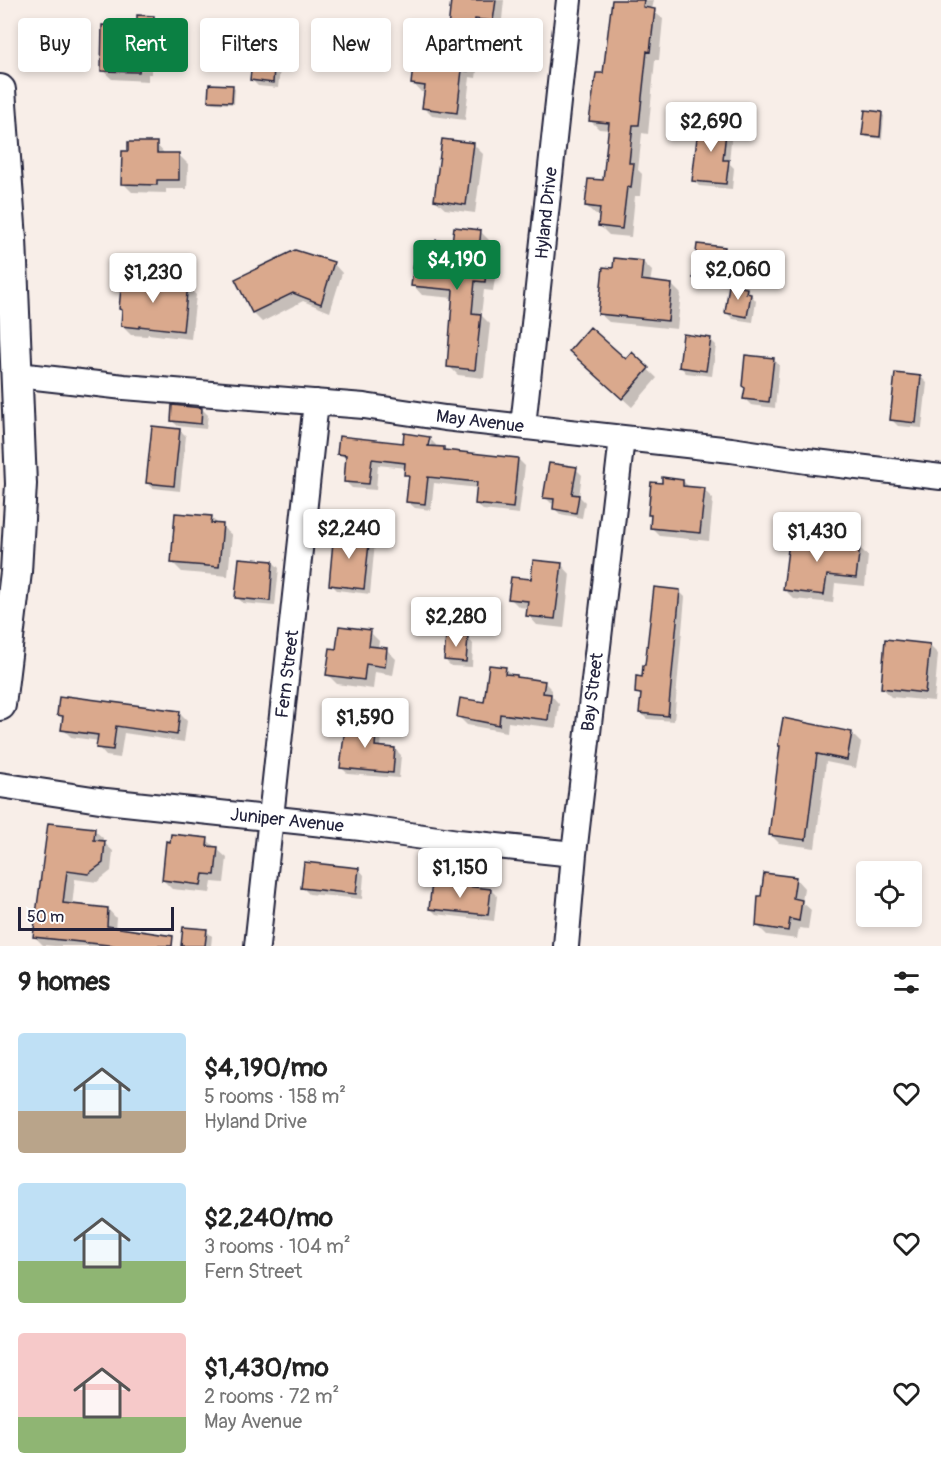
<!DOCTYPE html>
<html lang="en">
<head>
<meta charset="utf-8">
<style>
	:root { --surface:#fff; --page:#f2f2f2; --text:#222; --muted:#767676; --accent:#0b8043 }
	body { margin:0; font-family:Pangolin,sans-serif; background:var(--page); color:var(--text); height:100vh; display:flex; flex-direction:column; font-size:22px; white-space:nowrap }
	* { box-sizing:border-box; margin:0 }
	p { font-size:20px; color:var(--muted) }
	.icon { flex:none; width:33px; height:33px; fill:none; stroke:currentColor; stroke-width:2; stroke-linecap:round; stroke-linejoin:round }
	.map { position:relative; height:946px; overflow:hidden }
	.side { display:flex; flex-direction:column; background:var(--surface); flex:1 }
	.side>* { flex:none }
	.top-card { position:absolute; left:18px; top:18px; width:600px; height:54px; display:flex; gap:12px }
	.controls { position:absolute; left:856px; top:861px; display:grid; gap:12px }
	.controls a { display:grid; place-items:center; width:66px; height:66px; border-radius:6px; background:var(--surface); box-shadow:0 3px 9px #0003; font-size:30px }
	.scale { position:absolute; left:18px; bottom:15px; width:156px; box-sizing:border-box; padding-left:6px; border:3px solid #22223b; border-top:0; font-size:16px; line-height:21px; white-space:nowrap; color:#22223b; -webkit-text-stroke:4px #fff; paint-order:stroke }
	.price { position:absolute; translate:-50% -51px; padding:0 14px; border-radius:6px; background:#fff; color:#222; font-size:20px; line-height:39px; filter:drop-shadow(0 2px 3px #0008) }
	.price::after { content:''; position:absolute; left:50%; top:36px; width:18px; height:14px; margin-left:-9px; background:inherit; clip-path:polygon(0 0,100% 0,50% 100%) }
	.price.current { background:var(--accent); color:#fff }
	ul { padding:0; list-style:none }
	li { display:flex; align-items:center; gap:18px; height:150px; padding:0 18px }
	li span { display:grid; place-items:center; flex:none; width:168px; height:120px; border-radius:6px; color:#555 }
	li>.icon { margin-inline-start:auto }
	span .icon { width:72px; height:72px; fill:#fffc; stroke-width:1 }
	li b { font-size:26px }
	h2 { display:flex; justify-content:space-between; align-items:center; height:72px; padding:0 18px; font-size:26px }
	.pill { padding:0 21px; border-radius:6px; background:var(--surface); box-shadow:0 3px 9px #0003; font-size:21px; line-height:54px }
	.pill.current { background:var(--accent); color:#fff }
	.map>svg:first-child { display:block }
</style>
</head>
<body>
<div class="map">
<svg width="941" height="946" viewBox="0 0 941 946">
	<rect width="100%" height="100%" fill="#f8eee8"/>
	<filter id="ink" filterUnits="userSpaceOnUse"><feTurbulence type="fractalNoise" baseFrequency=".0167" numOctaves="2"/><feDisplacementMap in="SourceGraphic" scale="12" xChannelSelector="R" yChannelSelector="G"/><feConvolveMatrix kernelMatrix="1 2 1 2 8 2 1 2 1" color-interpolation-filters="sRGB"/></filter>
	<g filter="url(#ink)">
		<path fill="#0003" fill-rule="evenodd" d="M453,0H504L501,29L483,27L476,78L470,77L465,120L432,116L424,108L426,92H421L413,83L422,60L448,40Z
			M614,0H654L652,10L663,19L659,60H655L648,134L642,133L638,170L642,174L640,196H635L631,237L609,235L600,226L601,215H596L586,206L605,182L610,130L599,129L590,120L605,75Z
			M154,18L172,36L171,69L151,68V74H148V81L112,79L102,70L138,28Z
			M275,54L281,60L278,88L258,86L252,80Z
			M232,87L235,89L234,104L212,103L209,100Z
			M882,114L884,116L882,139L867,137L864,135Z
			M726,124L732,130L729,163L734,168L732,189L699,186L693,180Z
			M156,144L165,154L179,155L188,164L187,189H166V193L132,192L123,183Z
			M474,145L483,154L475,213L445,209L435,200Z
			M480,231L489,240L487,263L496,272L493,291L484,290L481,315L490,324L484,378L458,375L449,366L454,298L422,295L413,285L435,265L453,243Z
			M724,248L730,254L726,286L701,284L695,278Z
			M643,262L652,271L650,283L672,285L681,294L677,329L609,322L599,313L614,270Z
			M333,263L342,273L330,312L303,301L262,322L253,313L237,279Z
			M187,286L196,295L191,339L148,334L147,336L131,335L122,326L124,312L121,309Z
			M747,289L756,301L753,322L733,319L727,313Z
			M710,339L716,345L712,376L686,373L681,367Z
			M632,354L657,378L632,407L580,360L626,361Z
			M773,359L779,365L775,408L751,405L745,399L746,387Z
			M921,377L927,383L922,428L898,426L892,420Z
			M202,409L208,415L206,429L178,426L172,421Z
			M180,430L186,436L180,491L153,488L147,483Z
			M429,438L436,445L435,448L444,449L446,451L518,459L525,466L519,514L483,510L476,504L478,488L434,483L431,510L415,508L408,502L410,479L406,474V468L378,465L376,490L352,488L345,481L347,460L339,453L404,444ZM428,441H431L429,453H426Z
			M576,469L582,475L579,496L585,502L582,518L560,514L554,508L555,504L551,503L545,497Z
			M683,481L690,488L704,490L713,499L709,541L660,536L651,527L652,517L649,514L663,485Z
			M211,518L232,535L228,576L182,572L173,563Z
			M369,536L375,542L370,594L337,590L331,584Z
			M819,537L825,543L859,547L868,556L865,586L835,583L833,603L794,599L785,590Z
			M273,562L279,568L275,606L243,603L237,597Z
			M561,564L570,574L564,628L537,625L528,615L529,608L519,607L510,598L532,581Z
			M679,591L685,597L674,721L647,719L641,713L642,698L637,692Z
			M370,632L379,641L378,648L386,649L396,659L393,675L375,672L373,689L337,684L328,675L337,651Z
			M468,638L473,644L472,667L451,666L445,660Z
			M929,645L938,654L934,701L891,697L882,687Z
			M505,669L518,679L544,682L552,690V696L559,704L556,728L508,722L507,732L467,725L459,717L486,704Z
			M179,713L187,721L184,742L124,733L120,758L106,756L98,747L99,741L71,737L63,729L64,720L58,715Z
			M377,724L382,730L381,748L395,749L401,755L399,778L348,774L342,768Z
			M852,734L861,743L856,768L826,762L815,848L779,843L770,834L781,747L779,745Z
			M49,825L94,830L103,838V842L113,851L111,871L97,882L75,879L72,906L108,909L116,918L115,929L154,946H54L43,945L34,936Z
			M207,840L227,858L224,883L212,882L210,893L172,889L163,880Z
			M359,869L364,875L362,899L309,894L303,888Z
			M795,878L804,888L802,902L811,910L808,929L799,928L797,939L767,935L758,926Z
			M491,890L497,896L494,921L436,914L430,908Z
			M206,931L212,936L211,946H182Z"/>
		<path fill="#daa98d" stroke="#22223b" stroke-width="1.5" d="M451,0H496L493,21L475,19L468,71L462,70L457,113L422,108L425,86L411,84L414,57L421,58L424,36L447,38Z
			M612,0H644L643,7L655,9L650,52L647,51L639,125H633L629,163H634L631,188L627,187L622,229L598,226L600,208L585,206L588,179L603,180L609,123L589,121L596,73H603Z
			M137,15L154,16V25L163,26L162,61L143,60V66L140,65L139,72L101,71L102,25L137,26Z
			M253,51L275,53L273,83L250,80Z
			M209,84L233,85L232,102L208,101Z
			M865,110L882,112L880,137L862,135Z
			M699,120L727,123L723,160H729L726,184L692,181Z
			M442,139L474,143L466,205L434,200Z
			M128,142H157V153H179V180H157V185L121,184L122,151H128Z
			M454,227L481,230L478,260L487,261L485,282L475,281L472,313L481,314L475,370L447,367L453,290L411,286L414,262L434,264L436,240L452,242Z
			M697,244L725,247L721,281L693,278Z
			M295,250L334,262L321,304L293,293L252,313L235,279Z
			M614,258L643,261L641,280L672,284L668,321L598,314L603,267L613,268Z
			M122,277L188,284L183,331L139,326V328L121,326L122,310L119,309Z
			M729,285L747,288L746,293L751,294L747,317L725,313Z
			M590,327L626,359L632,352L649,368L622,399L569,351Z
			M683,334L711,338L706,371L679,367Z
			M745,355L774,358L769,402L743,399L745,388L742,386Z
			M895,373L921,376L916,423L890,420Z
			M172,405L202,408L201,424L171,421Z
			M152,426L180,429L174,486L146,483Z
			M404,433L430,437L428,446L444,447V450L518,458L513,508L475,504L477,482L428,477L425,504L406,502L409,475H404L405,463L372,459L369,484L344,482L346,455L337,454L339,436L403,443Z
			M549,463L577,467L572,494L579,495L576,513L553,509L554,499L543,498Z
			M662,477L683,480V486L705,488L700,533L650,528L651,515H648L651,482L662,483Z
			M175,513L212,516L211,523L223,524L219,567L171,563Z
			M334,531L370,535L364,589L329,585Z
			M790,533L820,536L819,541L860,546L856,578L827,575L824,595L783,590Z
			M239,558L273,561L270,601L235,598Z
			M533,560L562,563L555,619L526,616L528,601L508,599L511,577L531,579Z
			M654,587L680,590L668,716L639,713L641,694L635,693L636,676L642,677L643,665H645Z
			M339,626L371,630L369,646L387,648L385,667L366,664L364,680L326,675L330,648L336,649Z
			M446,635L468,637L466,662L444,660Z
			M885,639L930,644L925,693L881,688Z
			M489,665L506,667L505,674L517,675V677L545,681L543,693L551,694L548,720L500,714L499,725L457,717L460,698L484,702Z
			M66,696L180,711L177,735L116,726L113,750L96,748L98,735L61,730L63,716L57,715L59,697L66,698Z
			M783,718L852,732L847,760L817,754L806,840L769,835L780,746H778Z
			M346,719L377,722L375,746L395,748L393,773L340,768Z
			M48,823L95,828L94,840L105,841L103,863L88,874L67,871L63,903L108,908L107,926L173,936L172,946H118L33,937Z
			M171,834L208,838L207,846L218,847L215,875L203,874L201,885L162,880L166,841L170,842Z
			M304,862L359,868L356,894L301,888Z
			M764,873L796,877L793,898L802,900L799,921L790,919L788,931L756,926L758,896H761Z
			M432,882L491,889L488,915L429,909Z
			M183,927L207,929L205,946H181Z"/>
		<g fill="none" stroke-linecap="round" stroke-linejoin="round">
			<defs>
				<path id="minor" d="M18,375L124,387L364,406L445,418L731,450L807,461L941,477
					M523,426L569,0
					M0,785L106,801L361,828L458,842L574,854
					M257,946L316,402
					M566,946L574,854L622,438"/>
				<path id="tertiary" d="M0,90L11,239L21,484L16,572L0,705"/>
			</defs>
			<use href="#minor" stroke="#22223b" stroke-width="28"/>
			<use href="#tertiary" stroke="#22223b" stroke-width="34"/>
			<use href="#minor" stroke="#fff" stroke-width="24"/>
			<use href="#tertiary" stroke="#fff" stroke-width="30"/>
		</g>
	</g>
	<g text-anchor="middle" stroke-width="4.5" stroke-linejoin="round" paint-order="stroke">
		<g font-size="18" fill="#22223b" stroke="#fff">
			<text transform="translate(546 213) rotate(-84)" y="6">Hyland Drive</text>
			<text transform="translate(480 421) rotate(7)" y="6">May Avenue</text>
			<text transform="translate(287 674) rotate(-83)" y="6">Fern Street</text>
			<text transform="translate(592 692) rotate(-83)" y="6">Bay Street</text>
			<text transform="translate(287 820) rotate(6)" y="6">Juniper Avenue</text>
		</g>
	</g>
</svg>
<div class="controls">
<a><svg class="icon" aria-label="locate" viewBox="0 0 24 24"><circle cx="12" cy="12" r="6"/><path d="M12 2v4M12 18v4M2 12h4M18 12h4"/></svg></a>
</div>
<div class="scale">50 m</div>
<b class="price" style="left:711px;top:153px">$2,690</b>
<b class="price current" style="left:457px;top:291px">$4,190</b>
<b class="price" style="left:738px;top:301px">$2,060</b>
<b class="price" style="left:153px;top:304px">$1,230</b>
<b class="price" style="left:349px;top:560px">$2,240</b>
<b class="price" style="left:817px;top:563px">$1,430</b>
<b class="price" style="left:456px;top:648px">$2,280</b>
<b class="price" style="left:365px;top:749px">$1,590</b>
<b class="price" style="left:460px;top:899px">$1,150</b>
<div class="top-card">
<a class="pill">Buy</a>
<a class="pill current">Rent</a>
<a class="pill">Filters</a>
<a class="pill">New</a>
<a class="pill">Apartment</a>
</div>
</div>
<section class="side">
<h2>9 homes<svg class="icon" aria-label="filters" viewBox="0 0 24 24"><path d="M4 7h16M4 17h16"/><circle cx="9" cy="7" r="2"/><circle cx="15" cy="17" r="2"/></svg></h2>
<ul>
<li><span style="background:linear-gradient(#bfe0f5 65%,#b9a48a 0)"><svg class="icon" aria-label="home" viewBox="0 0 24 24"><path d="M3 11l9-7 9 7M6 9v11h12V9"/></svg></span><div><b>$4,190/mo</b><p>5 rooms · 158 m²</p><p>Hyland Drive</p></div><svg class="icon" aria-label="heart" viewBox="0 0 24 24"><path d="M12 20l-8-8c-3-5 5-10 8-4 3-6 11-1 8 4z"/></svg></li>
<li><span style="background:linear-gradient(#bfe0f5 65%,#8fb573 0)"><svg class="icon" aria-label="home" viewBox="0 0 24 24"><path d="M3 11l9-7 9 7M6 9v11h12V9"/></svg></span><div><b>$2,240/mo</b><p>3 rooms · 104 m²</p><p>Fern Street</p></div><svg class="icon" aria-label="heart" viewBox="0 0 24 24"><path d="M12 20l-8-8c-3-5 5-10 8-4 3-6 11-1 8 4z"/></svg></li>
<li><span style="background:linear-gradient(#f6c9c9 70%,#8fb573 0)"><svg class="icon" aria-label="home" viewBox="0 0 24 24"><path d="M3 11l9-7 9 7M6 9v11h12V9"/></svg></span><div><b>$1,430/mo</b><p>2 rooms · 72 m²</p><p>May Avenue</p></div><svg class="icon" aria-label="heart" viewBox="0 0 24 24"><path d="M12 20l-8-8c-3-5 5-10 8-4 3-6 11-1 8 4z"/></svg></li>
</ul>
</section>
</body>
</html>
